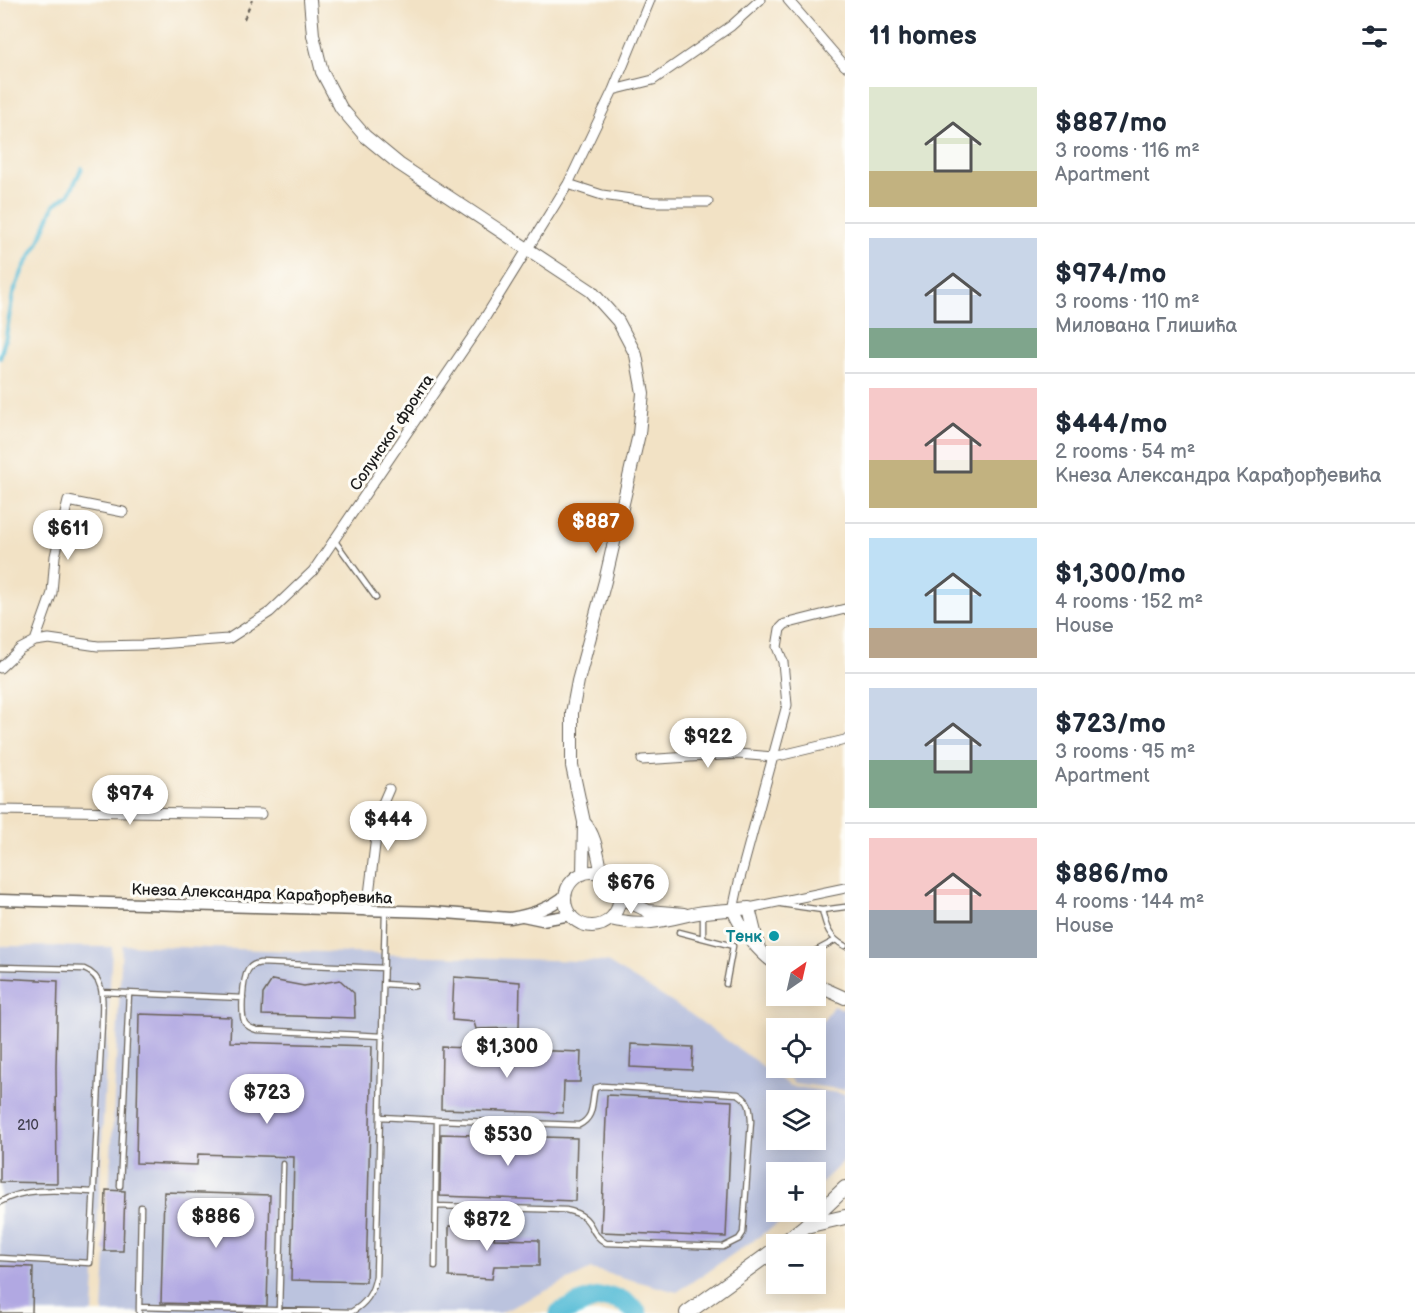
<!DOCTYPE html>
<html lang="en">
<head>
<meta charset="utf-8">
<style>
	:root { --surface:#fff; --page:#f6f6f7; --text:#1f2937; --muted:#747a83; --line:#e0e1e3; --accent:#b45309 }
	body { margin:0; font-family:"Balsamiq Sans",sans-serif; background:var(--page); color:var(--text); height:100vh; display:flex; flex-direction:column; font-size:22px; white-space:nowrap }
	* { box-sizing:border-box; margin:0 }
	p { font-size:20px; color:var(--muted) }
	.icon { flex:none; width:33px; height:33px; fill:none; stroke:currentColor; stroke-width:2; stroke-linecap:round; stroke-linejoin:round }
	.map { position:relative; flex:1; overflow:hidden }
	.details { display:flex; flex-direction:column; background:var(--surface); width:570px }
	.details>* { flex:none }
	.needle { width:39px; rotate:34deg }
	.buttons { position:absolute; left:766px; top:946px; display:grid; gap:12px }
	.buttons a { display:grid; place-items:center; width:60px; height:60px; border-radius:0px; background:var(--surface); box-shadow:0 3px 15px #0003; font-size:30px }
	.price { position:absolute; translate:-50% -51px; padding:0 14px; border-radius:21px; background:#fff; color:#222; font-size:20px; line-height:39px; filter:drop-shadow(0 2px 3px #0008) }
	.price::after { content:''; position:absolute; left:50%; top:36px; width:18px; height:14px; margin-left:-9px; background:inherit; clip-path:polygon(0 0,100% 0,50% 100%) }
	.price.active { background:var(--accent); color:#fff }
	ul { padding:0; list-style:none }
	li { display:flex; align-items:center; gap:18px; height:150px; padding:0 24px }
	li+li { border-top:2px solid var(--line) }
	li span { display:grid; place-items:center; flex:none; width:168px; height:120px; border-radius:0px; color:#555 }
	li>.icon { margin-inline-start:auto }
	span .icon { width:72px; height:72px; fill:#fffc; stroke-width:1 }
	li b { font-size:26px }
	h2 { display:flex; justify-content:space-between; align-items:center; height:72px; padding:0 24px; font-size:26px }
	main { display:flex; flex:1; min-height:0 }
	.map>svg:first-child { display:block }
</style>
</head>
<body>
<main>
<div class="map">
<svg width="845" height="1313" viewBox="0 0 845 1313">
	<rect width="100%" height="100%" fill="#fdfcf7"/>
	<filter id="ink" filterUnits="userSpaceOnUse"><feTurbulence type="fractalNoise" baseFrequency=".0167" numOctaves="2"/><feDisplacementMap in="SourceGraphic" scale="12" xChannelSelector="R" yChannelSelector="G"/><feConvolveMatrix kernelMatrix="1 2 1 2 8 2 1 2 1" color-interpolation-filters="sRGB"/></filter>
	<filter id="wash" filterUnits="userSpaceOnUse"><feTurbulence type="fractalNoise" baseFrequency=".008" numOctaves="4" result="noise"/><feDisplacementMap in="SourceGraphic" scale="24" xChannelSelector="R" yChannelSelector="G"/><feGaussianBlur stdDeviation="1.35" result="paint"/><feColorMatrix in="noise" values="0 0 0 0 0 0 0 0 0 0 0 0 0 0 0 0 0 1.4 0 .05"/><feComposite in="paint" operator="in"/></filter>
	<g filter="url(#wash)">
		<rect width="100%" height="100%" fill="#f2e2c5"/>
		<path fill="#bbc3de" fill-rule="evenodd" d="M122,945L607,962L689,1013L790,1086L845,1094V1160L816,1188V1173H777V1212H791L782,1221L677,1292L591,1269L500,1313H103ZM777,1101H816V1140H777Z
			M0,946L112,947L93,1313H0Z
			M834,1005L845,1010V1090L794,1083L785,1073L789,1068H816V1030Z"/>
		<g fill="none" stroke-linecap="round" stroke-linejoin="round">
			<path stroke="#59bdd7" stroke-width="4" d="M0,358L6,336L13,294L24,267L38,244L54,205L69,194L82,168"/>
			<path stroke="#59bdd7" stroke-width="21" d="M560,1313C587,1300 614,1286 637,1313"/>
		</g>
		<g id="blocks">
			<path fill="#b1a8e2" d="M454,977L520,982L519,1028L476,1029L474,1022L452,1020Z
				M0,978L58,981L56,1067L57,1183L0,1182Z
				M272,980L304,986L340,980L354,993L355,1018L262,1015L263,994Z
				M139,1014L231,1017L230,1042L372,1046L366,1282L291,1280L294,1157L198,1154L197,1165L136,1163Z
				M631,1044L693,1047L692,1070L630,1067Z
				M442,1047L581,1052L580,1082H564L563,1113L441,1109Z
				M607,1095L732,1101L726,1237L601,1232Z
				M441,1134L577,1138L575,1201L440,1196Z
				M106,1190L125,1191L123,1251H104Z
				M164,1192L270,1195L267,1306L161,1303Z
				M494,1225V1239L539,1240V1266H494L492,1279L449,1277V1226Z
				M0,1266L33,1267L32,1313H0Z"/>
		</g>
	</g>
	<g filter="url(#ink)">
		<use href="#blocks" fill-opacity="0" stroke="#676157" stroke-width="1.5"/>
		<g fill="none" stroke-linecap="round" stroke-linejoin="round">
			<defs>
				<path id="service" d="M335,541L376,598
					M781,904L822,910L845,907
					M822,910C826,927 829,938 845,946
					M703,914V938
					M679,932L733,946L726,984
					M804,957L834,941
					M0,967L84,969C107,978 102,1002 102,1023L90,1263L0,1258
					M384,984L415,986
					M102,992L243,998
					M383,1036L257,1030C253,1029 248,1027 245,1023C240,1015 243,978 248,970C251,965 255,964 260,963L384,968
					M381,1117L437,1120L435,1266
					M120,1186L129,993
					M0,1202C28,1186 63,1191 94,1192
					M436,1206L566,1210C598,1217 585,1231 606,1243L723,1247L739,1239L743,1233L751,1121C750,1108 750,1101 738,1094L602,1086L595,1088C591,1104 595,1117 579,1125L437,1120
					M139,1307L141,1207
					M279,1311L283,1164
					M139,1313V1307L351,1312C366,1304 373,1293 376,1276L385,912"/>
				<path id="minor" d="M788,0L845,66
					M613,90L653,80L731,26L760,0
					M568,184L602,195L653,202H708
					M35,641L52,593L55,556L68,501L123,512
					M0,668L20,649L35,641L49,639L98,646L144,645L228,639L270,612L313,571L481,324L568,184L613,90L650,0
					M642,760L738,754L774,757L845,740
					M0,810L261,814
					M749,908L845,888
					M733,910L739,882L787,705L783,662L777,647L780,629L785,624L845,609
					M367,911L379,812L389,789"/>
				<path id="tertiary" d="M0,900L433,912L510,918C530,915 550,908 566,895
					M523,916L542,920L571,915"/>
				<path id="secondary" d="M310,0L313,35L322,72L341,108L365,136L399,164L591,291L618,321L636,355L643,393L639,434L605,581L578,681L572,713V766L584,822L583,874
					M584,822C596,835 598,857 602,874
					M565 899a27 27 0 1 1 54 0a27 27 0 1 1-54 0Z
					M619,897L648,911L684,914
					M733,910C743,932 757,951 777,965
					M610,919C640,926 659,922 688,915C707,910 729,911 749,908L759,949
					M816,985L845,998"/>
				<path id="primary" d="M806,1226L845,1217
					M781,1245L804,1227L845,1188
					M687,1313L777,1248"/>
			</defs>
			<use href="#service" stroke="#676157" stroke-width="7"/>
			<use href="#minor" stroke="#676157" stroke-width="11"/>
			<use href="#tertiary" stroke="#676157" stroke-width="13"/>
			<use href="#secondary" stroke="#676157" stroke-width="14"/>
			<use href="#primary" stroke="#676157" stroke-width="16"/>
			<path stroke="#676157" stroke-width="2" stroke-dasharray="4.5 4.5" stroke-linecap="butt" d="M244,19L252,0"/>
			<use href="#service" stroke="#fff" stroke-width="4.5"/>
			<use href="#minor" stroke="#fff" stroke-width="9"/>
			<use href="#tertiary" stroke="#fff" stroke-width="10"/>
			<use href="#secondary" stroke="#fff" stroke-width="12"/>
			<use href="#primary" stroke="#fff" stroke-width="14"/>
		</g>
	</g>
	<circle fill="#0f9aa8" stroke="#fdfcf7" stroke-width="2" cx="774" cy="936" r="6"/>
	<g text-anchor="middle" stroke-width="6" stroke-linejoin="round" paint-order="stroke">
		<g font-size="14" fill="#413f4e">
			<text x="28" y="1130">210</text>
		</g>
		<g font-size="16" fill="#1c1c1c" stroke="#fdfcf7">
			<text transform="translate(391 432) rotate(-56)" y="6">Солунског фронта</text>
			<text transform="translate(262 893) rotate(2)" y="6">Кнеза Александра Карађорђевића</text>
		</g>
		<g font-size="16" font-weight="bold" fill="#0d838f" stroke="#fdfcf7" text-anchor="end">
			<text x="762" y="942">Тенк</text>
		</g>
	</g>
</svg>
<div class="buttons">
<a><svg class="needle" viewBox="-14 -14 28 28"><path d="M0-13l5 13h-10z" fill="#e53935"/><path d="M0 13l5-13h-10z" fill="#747a83"/></svg></a>
<a><svg class="icon" aria-label="locate" viewBox="0 0 24 24"><circle cx="12" cy="12" r="6"/><path d="M12 2v4M12 18v4M2 12h4M18 12h4"/></svg></a>
<a><svg class="icon" aria-label="layers" viewBox="0 0 24 24"><path d="M12 4l9 5-9 5-9-5zM3 14l9 5 9-5"/></svg></a>
<a>+</a>
<a>−</a>
</div>
<b class="price active" style="left:596px;top:554px">$887</b>
<b class="price" style="left:68px;top:561px">$611</b>
<b class="price" style="left:708px;top:769px">$922</b>
<b class="price" style="left:130px;top:826px">$974</b>
<b class="price" style="left:388px;top:852px">$444</b>
<b class="price" style="left:631px;top:915px">$676</b>
<b class="price" style="left:507px;top:1079px">$1,300</b>
<b class="price" style="left:267px;top:1125px">$723</b>
<b class="price" style="left:508px;top:1167px">$530</b>
<b class="price" style="left:216px;top:1249px">$886</b>
<b class="price" style="left:487px;top:1252px">$872</b>
</div>
<section class="details">
<h2>11 homes<svg class="icon" aria-label="filters" viewBox="0 0 24 24"><path d="M4 7h16M4 17h16"/><circle cx="9" cy="7" r="2"/><circle cx="15" cy="17" r="2"/></svg></h2>
<ul>
<li><span style="background:linear-gradient(#dfe7d0 70%,#c2b280 0)"><svg class="icon" aria-label="home" viewBox="0 0 24 24"><path d="M3 11l9-7 9 7M6 9v11h12V9"/></svg></span><div><b>$887/mo</b><p>3 rooms · 116 m²</p><p>Apartment</p></div></li>
<li><span style="background:linear-gradient(#c9d6e8 75%,#7fa58c 0)"><svg class="icon" aria-label="home" viewBox="0 0 24 24"><path d="M3 11l9-7 9 7M6 9v11h12V9"/></svg></span><div><b>$974/mo</b><p>3 rooms · 110 m²</p><p>Милована Глишића</p></div></li>
<li><span style="background:linear-gradient(#f6c9c9 60%,#c2b280 0)"><svg class="icon" aria-label="home" viewBox="0 0 24 24"><path d="M3 11l9-7 9 7M6 9v11h12V9"/></svg></span><div><b>$444/mo</b><p>2 rooms · 54 m²</p><p>Кнеза Александра Карађорђевића</p></div></li>
<li><span style="background:linear-gradient(#bfe0f5 75%,#b9a48a 0)"><svg class="icon" aria-label="home" viewBox="0 0 24 24"><path d="M3 11l9-7 9 7M6 9v11h12V9"/></svg></span><div><b>$1,300/mo</b><p>4 rooms · 152 m²</p><p>House</p></div></li>
<li><span style="background:linear-gradient(#c9d6e8 60%,#7fa58c 0)"><svg class="icon" aria-label="home" viewBox="0 0 24 24"><path d="M3 11l9-7 9 7M6 9v11h12V9"/></svg></span><div><b>$723/mo</b><p>3 rooms · 95 m²</p><p>Apartment</p></div></li>
<li><span style="background:linear-gradient(#f6c9c9 60%,#9aa5b1 0)"><svg class="icon" aria-label="home" viewBox="0 0 24 24"><path d="M3 11l9-7 9 7M6 9v11h12V9"/></svg></span><div><b>$886/mo</b><p>4 rooms · 144 m²</p><p>House</p></div></li>
</ul>
</section>
</main>
</body>
</html>
